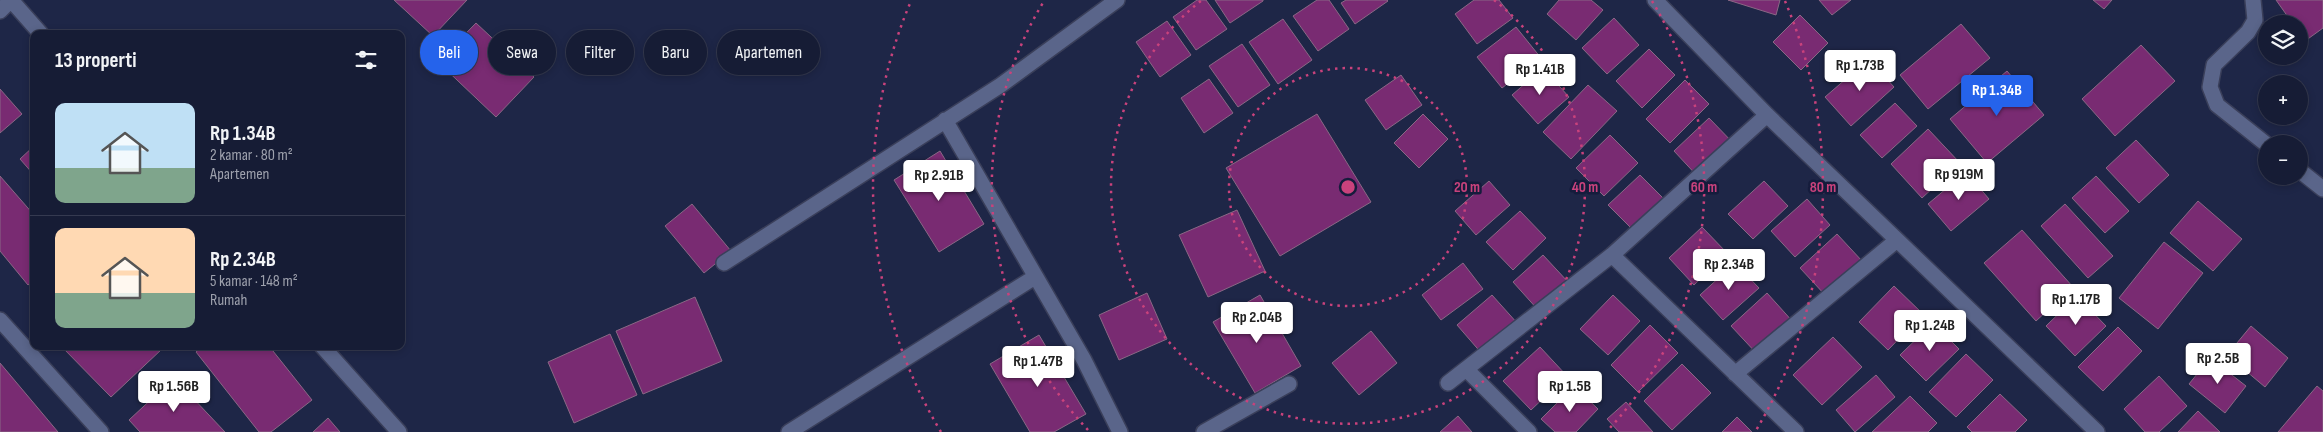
<!DOCTYPE html>
<html lang="id">
<head>
<meta charset="utf-8">
<style>
	:root { --surface:#161c35; --page:#232941; --text:#f1f3f6; --muted:#9ea1ad; --line:#353a50; --accent:#2563eb }
	body { margin:0; font-family:"Sofia Sans Condensed",sans-serif; background:var(--page); color:var(--text); height:100vh; display:flex; flex-direction:column; font-size:19px; white-space:nowrap }
	* { box-sizing:border-box; margin:0 }
	p { font-size:16px; color:var(--muted) }
	.icon { flex:none; width:28px; height:28px; fill:none; stroke:currentColor; stroke-width:2; stroke-linecap:round; stroke-linejoin:round }
	.map { position:relative; flex:1; overflow:hidden }
	.details { position:absolute; left:30px; top:30px; width:375px; height:320px; display:flex; flex-direction:column; background:var(--surface); border-radius:10px; box-shadow:0 2px 8px #0003,0 0 0 1px var(--line) }
	.details>* { flex:none }
	.banner { position:absolute; left:420px; top:30px; width:475px; height:45px; display:flex; gap:10px }
	.tools { position:absolute; left:2258px; top:15px; display:grid; gap:10px }
	.tools a { display:grid; place-items:center; width:50px; height:50px; border-radius:50%; background:var(--surface); box-shadow:0 2px 8px #0003,0 0 0 1px var(--line); font-size:25px }
	.price { position:absolute; translate:-50% -42px; padding:0 11px; border-radius:5px; background:#fff; color:#222; font-size:16px; line-height:32px; filter:drop-shadow(0 1px 2px #0008) }
	.price::after { content:''; position:absolute; left:50%; top:30px; width:15px; height:11px; margin-left:-8px; background:inherit; clip-path:polygon(0 0,100% 0,50% 100%) }
	.price.selected { background:var(--accent); color:#fff }
	ul { padding:0; list-style:none }
	li { display:flex; align-items:center; gap:15px; height:125px; padding:0 25px }
	li+li { border-top:1px solid var(--line) }
	li span { display:grid; place-items:center; flex:none; width:140px; height:100px; border-radius:10px; color:#555 }
	li>.icon { margin-inline-start:auto }
	span .icon { width:60px; height:60px; fill:#fffc; stroke-width:1 }
	li b { font-size:21px }
	h2 { display:flex; justify-content:space-between; align-items:center; height:60px; padding:0 25px; font-size:21px }
	.tag { padding:0 18px; border-radius:22px; background:var(--surface); box-shadow:0 2px 8px #0003,0 0 0 1px var(--line); font-size:18px; line-height:45px }
	.tag.selected { background:var(--accent); color:#fff }
	.map>svg:first-child { display:block }
</style>
</head>
<body>
<div class="map">
<svg width="2323" height="432" viewBox="0 0 2323 432">
	<rect width="100%" height="100%" fill="#1e2647"/>
	<path fill="#792b72" stroke="#8a6885" d="M394,0H467L433,36Z
		M1197,0H1206L1227,29L1196,50L1173,17Z
		M1215,0H1263V1L1230,23Z
		M1317,0H1329L1349,29L1318,51L1293,16Z
		M1346,0H1387L1388,1L1355,24L1341,3Z
		M1474,0H1499L1513,18L1477,44L1455,14Z
		M1559,0H1591L1603,10L1576,40L1547,14Z
		M1728,0H1780L1776,15Z
		M1819,0H1851L1832,15Z
		M2093,0H2112L2104,9Z
		M2276,0H2323V28L2305,41L2299,32V24H2293Z
		M1800,15L1828,43L1801,70L1773,42Z
		M1614,18L1639,45L1607,74L1582,48Z
		M1283,19L1312,60L1278,84L1249,42Z
		M1167,21L1191,55L1160,77L1136,42Z
		M476,23L534,77L496,117L438,62Z
		M1961,24L1990,58L1928,109L1900,75Z
		M1516,27L1541,58L1502,88L1477,57Z
		M1242,44L1270,85L1238,107L1209,66Z
		M2141,45L2175,81L2115,136L2082,99Z
		M1649,49L1675,75L1642,108L1616,81Z
		M1869,59L1894,87L1851,126L1825,97Z
		M1543,68L1569,97L1538,124L1512,95Z
		M2007,71L2044,115L1987,163L1950,119Z
		M1401,75L1422,105L1386,130L1365,100Z
		M1209,79L1233,113L1204,133L1181,98Z
		M1685,80L1709,104L1670,143L1646,119Z
		M1588,85L1617,111L1571,159L1543,132Z
		M0,89L22,114L0,133Z
		M1895,103L1917,126L1882,158L1860,135Z
		M1317,114L1371,202L1280,256L1226,168Z
		M1423,114L1448,139L1419,168L1394,143Z
		M1709,118L1737,147L1701,180L1674,151Z
		M1928,129L1960,163L1922,198L1891,164Z
		M1610,135L1638,163L1604,196L1576,168Z
		M2136,140L2169,175L2139,203L2106,168Z
		M34,146V175L20,159Z
		M940,151L984,224L939,252L894,180Z
		M1966,172L1989,199L1951,231L1928,204Z
		M1640,175L1669,204L1638,235L1608,205Z
		M0,176L34,215V280L28,285L0,251Z
		M2096,176L2129,211L2105,233L2072,198Z
		M1489,181L1510,205L1476,235L1455,211Z
		M1764,181L1788,206L1753,239L1728,214Z
		M1807,199L1830,225L1795,257L1771,231Z
		M2198,201L2242,239L2213,271L2170,233Z
		M692,204L731,251L704,273L665,226Z
		M2065,204L2113,256L2088,278L2041,226Z
		M1237,210L1265,271L1208,297L1179,235Z
		M1520,211L1546,238L1513,270L1486,242Z
		M1702,227L1727,253L1694,285L1669,258Z
		M2022,230L2073,287L2036,321L1984,263Z
		M1837,234L1863,262L1826,296L1800,268Z
		M2164,242L2203,273L2158,329L2119,298Z
		M1543,255L1569,283L1539,311L1513,282Z
		M1463,263L1483,289L1441,320L1422,295Z
		M1735,263L1759,288L1723,320L1700,295Z
		M1894,286L1923,314L1888,350L1859,322Z
		M1147,293L1167,339L1119,360L1099,315Z
		M1767,293L1794,323L1758,355L1731,326Z
		M1260,295L1301,366L1255,393L1213,322Z
		M1492,295L1518,324L1483,355L1457,325Z
		M1613,295L1640,321L1608,355L1580,329Z
		M2077,296L2106,326L2075,356L2046,326Z
		M695,297L722,361L643,394L616,331Z
		M1933,323L1959,349L1926,381L1900,355Z
		M1650,325L1678,353L1638,392L1611,365Z
		M2251,326L2288,358L2265,387L2227,355Z
		M2118,327L2142,351L2103,391L2078,367Z
		M1371,331L1397,363L1359,395L1332,363Z
		M610,334L637,395L574,423L548,362Z
		M1039,335L1086,414L1054,432H1030L990,364Z
		M1833,337L1862,367L1822,405L1793,375Z
		M61,346H159L162,349L111,397Z
		M203,346H269L312,400L271,432H259L196,352Z
		M1540,347L1567,376L1531,410L1503,381Z
		M1966,354L1993,380L1956,417L1929,392Z
		M2210,358L2246,386L2225,413L2189,384Z
		M0,363L58,432H0Z
		M1682,364L1711,393L1672,430L1644,401Z
		M1876,375L1895,397L1855,432L1836,410Z
		M2159,376L2187,406L2159,432H2145L2124,409Z
		M174,378L225,432H140L129,420Z
		M1574,386L1598,409L1576,432H1555L1541,419Z
		M2317,386L2323,391V432H2278Z
		M2000,394L2027,420L2015,432H1972L1967,427Z
		M1910,396L1937,423L1928,432H1872Z
		M1626,402L1653,432H1619L1607,419Z
		M2198,411L2220,432H2178Z
		M1458,416L1472,432H1440Z
		M1737,417L1752,432H1722Z
		M328,418L340,432H313Z"/>
	<g fill="none" stroke-linecap="round" stroke-linejoin="round">
		<defs>
			<path id="street" d="M11,0L41,34
				M1655,0L1767,115L2097,432
				M2253,0L2255,20L2248,32L2214,65L2210,87L2217,105L2266,144
				M0,11L11,0
				M945,120L1084,360L1120,432
				M2299,170L2323,189
				M1612,255L1796,432
				M724,263L1001,85L1117,0
				M0,320L101,432
				M322,346L399,432
				M1466,369L1529,432
				M1735,374L1897,240
				M1448,383L1612,255L1767,115
				M789,432L1035,277
				M1204,432L1289,384"/>
		</defs>
		<use href="#street" stroke="#3a3f5a" stroke-width="18"/>
		<use href="#street" stroke="#5a658a" stroke-width="15"/>
	</g>
	<g fill="none" stroke="#c9427c" stroke-width="2.5" stroke-dasharray="2.5 5">
		<circle cx="1348" cy="187" r="119"/>
		<path d="M1494 0A237 237 0 1 1 1202 0"/>
		<path d="M1088 430A356 356 0 0 1 1044 1M1652 1A356 356 0 0 1 1608 430"/>
		<path d="M941 432A475 475 0 0 1 911 1M1785 1A475 475 0 0 1 1755 432"/>
	</g>
	<circle cx="1348" cy="187" r="8" fill="#c9427c" stroke="#151c3c" stroke-width="2.5"/>
	<g font-size="15" text-anchor="middle" font-weight="bold" fill="#c9427c" stroke="#151c3c" stroke-width="5" stroke-linejoin="round" paint-order="stroke">
		<text x="1467" y="192">20 m</text>
		<text x="1585" y="192">40 m</text>
		<text x="1704" y="192">60 m</text>
		<text x="1823" y="192">80 m</text>
	</g>
</svg>
<div class="tools">
<a><svg class="icon" aria-label="layers" viewBox="0 0 24 24"><path d="M12 4l9 5-9 5-9-5zM3 14l9 5 9-5"/></svg></a>
<a>+</a>
<a>−</a>
</div>
<b class="price" style="left:1860px;top:92px">Rp 1.73B</b>
<b class="price" style="left:1540px;top:96px">Rp 1.41B</b>
<b class="price selected" style="left:1997px;top:117px">Rp 1.34B</b>
<b class="price" style="left:1959px;top:201px">Rp 919M</b>
<b class="price" style="left:939px;top:202px">Rp 2.91B</b>
<b class="price" style="left:1729px;top:291px">Rp 2.34B</b>
<b class="price" style="left:2076px;top:326px">Rp 1.17B</b>
<b class="price" style="left:1257px;top:344px">Rp 2.04B</b>
<b class="price" style="left:1930px;top:352px">Rp 1.24B</b>
<b class="price" style="left:2218px;top:385px">Rp 2.5B</b>
<b class="price" style="left:1038px;top:388px">Rp 1.47B</b>
<b class="price" style="left:174px;top:413px">Rp 1.56B</b>
<b class="price" style="left:1570px;top:413px">Rp 1.5B</b>
<div class="banner">
<a class="tag selected">Beli</a>
<a class="tag">Sewa</a>
<a class="tag">Filter</a>
<a class="tag">Baru</a>
<a class="tag">Apartemen</a>
</div>
<section class="details">
<h2>13 properti<svg class="icon" aria-label="filters" viewBox="0 0 24 24"><path d="M4 7h16M4 17h16"/><circle cx="9" cy="7" r="2"/><circle cx="15" cy="17" r="2"/></svg></h2>
<ul>
<li><span style="background:linear-gradient(#bfe0f5 65%,#7fa58c 0)"><svg class="icon" aria-label="home" viewBox="0 0 24 24"><path d="M3 11l9-7 9 7M6 9v11h12V9"/></svg></span><div><b>Rp 1.34B</b><p>2 kamar · 80 m²</p><p>Apartemen</p></div></li>
<li><span style="background:linear-gradient(#ffd9b3 65%,#7fa58c 0)"><svg class="icon" aria-label="home" viewBox="0 0 24 24"><path d="M3 11l9-7 9 7M6 9v11h12V9"/></svg></span><div><b>Rp 2.34B</b><p>5 kamar · 148 m²</p><p>Rumah</p></div></li>
</ul>
</section>
</div>
</body>
</html>
